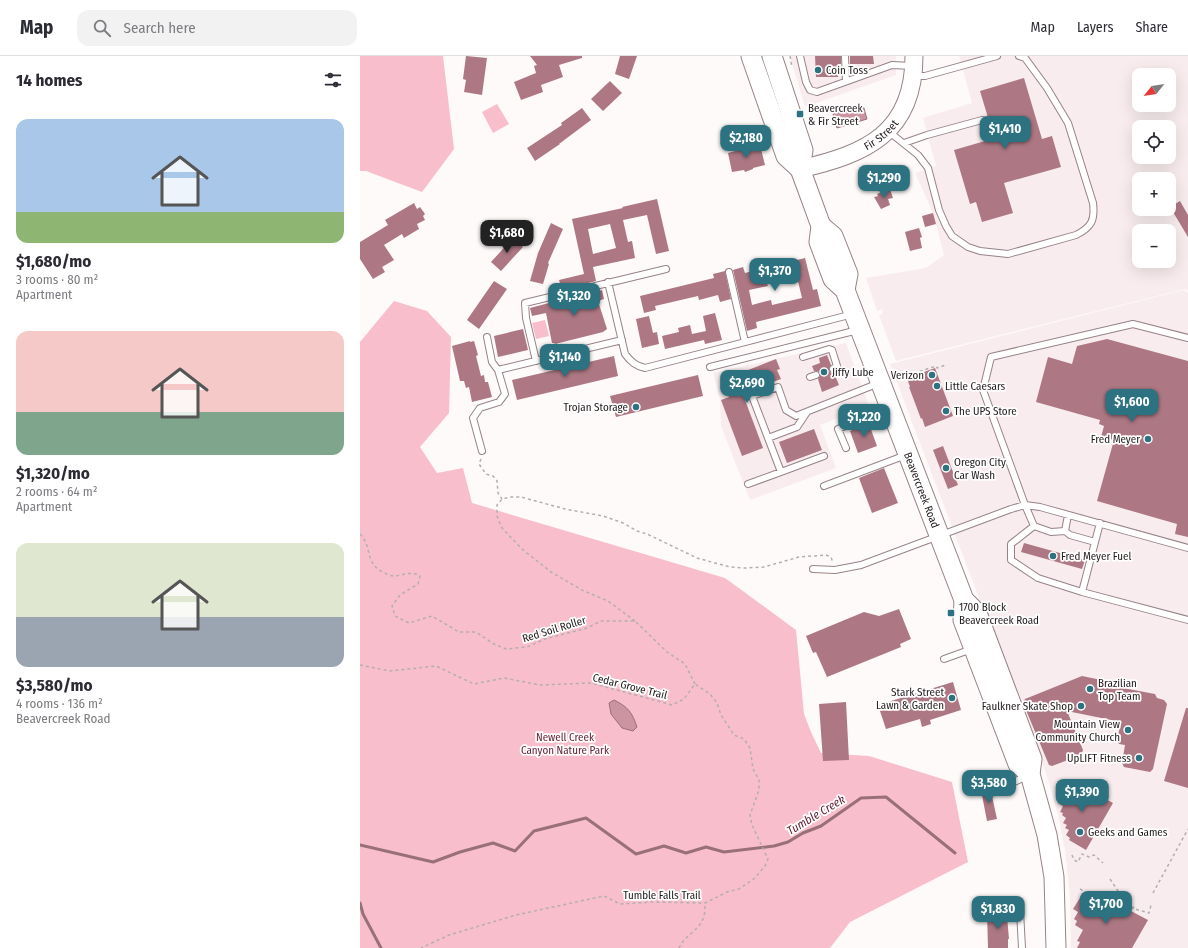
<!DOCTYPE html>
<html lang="en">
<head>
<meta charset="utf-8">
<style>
	:root { --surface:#fff; --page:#f2f2f3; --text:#2b2b33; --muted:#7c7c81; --line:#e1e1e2; --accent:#2d7281 }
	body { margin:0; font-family:"Fira Sans Condensed",sans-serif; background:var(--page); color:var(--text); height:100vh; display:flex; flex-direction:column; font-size:15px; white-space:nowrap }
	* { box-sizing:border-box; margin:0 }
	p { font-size:13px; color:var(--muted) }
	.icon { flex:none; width:22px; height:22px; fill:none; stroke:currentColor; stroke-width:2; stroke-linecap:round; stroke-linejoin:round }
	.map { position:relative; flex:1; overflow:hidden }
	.drawer { display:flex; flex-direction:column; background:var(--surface); width:360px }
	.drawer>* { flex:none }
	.needle { width:26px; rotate:240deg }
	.buttons { position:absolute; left:772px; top:12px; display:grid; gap:8px }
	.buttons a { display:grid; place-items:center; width:44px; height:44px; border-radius:8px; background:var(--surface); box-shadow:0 4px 16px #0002; font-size:20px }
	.price { position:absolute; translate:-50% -34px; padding:0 9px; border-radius:8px; background:var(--accent); color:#fff; font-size:13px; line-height:26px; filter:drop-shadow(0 1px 2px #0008) }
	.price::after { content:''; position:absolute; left:50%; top:24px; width:12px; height:9px; margin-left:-6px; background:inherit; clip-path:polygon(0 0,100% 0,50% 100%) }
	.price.active { background:#222; color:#fff }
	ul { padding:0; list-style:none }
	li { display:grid; align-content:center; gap:8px; height:212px; padding:0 16px }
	li span { display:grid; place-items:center; height:124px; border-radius:12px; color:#555 }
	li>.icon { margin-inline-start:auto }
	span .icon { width:72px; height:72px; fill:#fffc; stroke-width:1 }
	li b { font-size:17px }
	h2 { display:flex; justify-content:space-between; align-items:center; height:48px; padding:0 16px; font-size:17px }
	header { display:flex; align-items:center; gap:24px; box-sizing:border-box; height:56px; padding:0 20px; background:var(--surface); border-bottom:1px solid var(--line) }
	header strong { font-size:19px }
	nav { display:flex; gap:22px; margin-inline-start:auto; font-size:14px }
	.search { width:280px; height:36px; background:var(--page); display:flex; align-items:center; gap:10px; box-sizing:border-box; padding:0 14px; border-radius:12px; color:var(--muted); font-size:15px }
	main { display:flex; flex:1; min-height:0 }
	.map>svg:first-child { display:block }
</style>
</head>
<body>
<header>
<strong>Map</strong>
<div class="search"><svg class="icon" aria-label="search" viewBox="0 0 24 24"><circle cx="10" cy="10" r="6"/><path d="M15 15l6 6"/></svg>Search here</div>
<nav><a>Map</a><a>Layers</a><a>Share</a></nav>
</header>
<main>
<section class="drawer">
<h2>14 homes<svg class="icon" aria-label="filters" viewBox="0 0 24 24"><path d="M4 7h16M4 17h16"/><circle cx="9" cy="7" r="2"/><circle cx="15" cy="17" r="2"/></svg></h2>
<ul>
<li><span style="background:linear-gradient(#a9c7e8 75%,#8fb573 0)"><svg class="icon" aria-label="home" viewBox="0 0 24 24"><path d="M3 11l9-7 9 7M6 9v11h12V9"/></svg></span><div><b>$1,680/mo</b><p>3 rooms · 80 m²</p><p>Apartment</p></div></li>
<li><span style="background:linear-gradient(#f6c9c9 65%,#7fa58c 0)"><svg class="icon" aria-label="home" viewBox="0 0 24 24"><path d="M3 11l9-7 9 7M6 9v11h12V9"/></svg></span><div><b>$1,320/mo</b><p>2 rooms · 64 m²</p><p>Apartment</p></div></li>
<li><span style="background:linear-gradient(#dfe7d0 60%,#9aa5b1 0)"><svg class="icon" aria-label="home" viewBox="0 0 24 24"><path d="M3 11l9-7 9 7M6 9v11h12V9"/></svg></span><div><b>$3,580/mo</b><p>4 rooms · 136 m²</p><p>Beavercreek Road</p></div></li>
</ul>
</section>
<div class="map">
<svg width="828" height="892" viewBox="0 0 828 892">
	<rect width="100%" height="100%" fill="#fefafa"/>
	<path fill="#f8ecee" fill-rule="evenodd" d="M430,0H536V19L445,51Z
		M599,0H828V235L825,233L536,305L519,259L523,257L522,253L517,255L506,222L566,212L584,199L573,157L555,117L576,110L563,62L612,47ZM779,19H809V49H779ZM779,71H809V101H779ZM779,123H809V153H779ZM779,175H809V205H779Z
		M823,234L828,237V892H711L710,842L705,794L699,763L687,720L530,308Z
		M486,287L509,350L460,369L476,412L390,444L361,370L360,343L353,317Z"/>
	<path fill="#f8becb" d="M0,0H83L94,93L62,136L6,115H0Z
		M137,48L149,68L133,77L122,56Z
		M34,245L67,255L91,281L89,357L60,391L77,417L103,412L112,447L365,522L436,574L444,658L451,676L461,697L509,700L592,726L608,806L490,866L470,892H0V286Z
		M185,264L189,280L176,283L172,267Z"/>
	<path fill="#cc94a1" stroke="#997079" d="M503,49L507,63L477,72L473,58Z
		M254,644C268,651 272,656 277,671L273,675L262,672L251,658L249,647Z"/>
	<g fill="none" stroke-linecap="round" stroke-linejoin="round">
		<path stroke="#997079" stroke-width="3" d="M0,789L73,806L100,796L133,787L155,795L174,775L226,762L276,798L304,790L326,797L346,791L364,796L414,790L428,786L443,777L461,770L501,742L526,741L595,797
			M0,847L3,858L21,892"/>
	</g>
	<path fill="#ad7884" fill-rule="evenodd" d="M106,0L127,2L122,39L104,36L106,24L103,23Z
		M170,0H222V2L199,9L203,21L181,29L183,36L161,44L154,26L176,17L174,10L177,9Z
		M260,0H277L269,23L255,18Z
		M455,0H481V8H478V21H456Z
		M490,0H513L514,8H490Z
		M664,22L682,83L692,80L701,111L644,127L653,157L622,166L616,146L610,148L594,94L625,85L622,78L632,75L620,35Z
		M250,25L262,37L243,55L231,43Z
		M222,52L231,64L199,88H200L175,105L167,92L202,69L201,67Z
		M388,89V92L400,89L405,109L393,112V113L385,116L384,114L372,116L368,97L379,94V91Z
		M530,133L533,142L528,143L530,149L521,153L514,141L518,140L517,138Z
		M297,143L309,195L296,198L287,159L263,164L268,186L272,185L275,202L233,211L236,225L202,234L199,224L224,218L212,163L263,152L262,151ZM250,168L256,192L233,198L228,173Z
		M820,145L828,159V181L810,151Z
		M54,147L57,153L60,151L65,158L63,160L65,164L57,168L59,173L44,182L42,178L24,189L34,204L22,211L25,216L13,223L0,203V186L28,169L25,164Z
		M573,157L576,168L565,171L562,160Z
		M191,167L203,173L188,207L189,208L183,228L170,225L178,197Z
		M559,172L562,181L560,182L562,192L550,195L545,176Z
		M153,182L163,191L141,215L131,206Z
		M445,202L453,234L457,233L461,250L396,266L397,272L387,275L373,214L383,211L385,217ZM436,217L442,242L412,249L411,244L392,249L389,234L408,230L406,225Z
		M365,215L371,243L360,246L358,239L339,244L338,240L295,250L296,254L284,257L280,240L354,222L353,218Z
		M134,225L147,233L119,273L107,264Z
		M238,234V235L242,234L244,243L238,245L247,273L243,276L195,288L194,287H192L186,257L172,260L170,252Z
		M355,257L362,284L345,288L344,284L305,293L302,280L319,276L318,272L330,269L332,278L346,275L343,260Z
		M289,260L293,277L297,276L299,288L282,292L276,263Z
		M163,273L168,294L138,301L134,280Z
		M747,283L828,305V481L815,478L817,468L737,445L754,384L741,381L744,370L739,368L740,364L676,346L688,301L712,308L717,290Z
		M110,285V286L114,285L118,299L116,300L121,320L124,319L125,326H128L132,341L112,346L109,331L106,332L104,325H100L92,290Z
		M467,299L471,309L469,314L471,317H474L479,329L462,336L458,323L460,320V317L457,315H454L452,310L460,307L459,302Z
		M254,300L258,320L157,344L152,324Z
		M416,303L420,313L417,314L421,323L388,335L385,344L403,392L382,400L361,344L369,341L363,324Z
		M575,312L593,360L565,371L562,362L561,363L549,331H550L547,322Z
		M338,319L343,340L256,361L250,340Z
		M509,368L517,390L498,397L490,375Z
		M454,373L462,394L427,407L419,386Z
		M583,390L598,429L588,433L573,394Z
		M524,412L538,447L512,457L499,422Z
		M664,487L725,504L722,513L661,496Z
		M539,553L551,583L540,588L541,591L467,621L456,596L453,597L446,580L504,556L519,560Z
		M722,620L761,628L763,632L795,638L797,642L804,644L807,648L793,713L790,716L764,711L762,707L765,689L759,688L757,684L761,666L707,655L723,694L721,699L692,710L689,709L663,647L665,643Z
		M593,626L601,654L570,664L571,668L562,671L560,663L526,673L518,649Z
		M486,646L489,704L463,705L459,648Z
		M826,652H828V732L804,725Z
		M709,723L753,747L726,794L709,784L710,782L706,779L709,774L705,772L707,769L703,767L706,762L702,759L703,757L700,756L703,750L698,747L701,743L698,742Z
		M630,731L637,763L627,765L621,734Z
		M723,837L754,855L757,851L767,858L769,854L788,864L772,892H717L720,886L717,885L723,874L715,869L717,865L714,863L718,856L713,853Z
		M627,856H646V859L647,860L649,883H648V892H628Z"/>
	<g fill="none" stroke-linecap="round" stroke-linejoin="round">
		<defs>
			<path id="lane" d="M440,0L446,26L450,34L457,36L532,9L552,10
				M485,0L486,25
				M553,20H565L637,0
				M528,75L558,99L568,112L579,154L586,170L592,180L608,191L620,195L648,198L716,179C732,171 735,164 733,147L708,67L687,32L665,2L659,0
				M544,87L567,79L622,64
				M369,216L385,286
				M248,226L265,298C271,306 276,310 285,312L493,258
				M443,301L469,293L472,294L477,310L473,313
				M176,305L166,262L165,247L306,213
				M350,311L498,274
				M138,314L262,284
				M450,321L456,319
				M408,382L437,371L447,356
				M486,392L478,373L529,352
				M122,395L113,362L120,352L139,346L145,338L138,314L132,306L127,281
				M464,400L421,416L392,340L418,331L426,354L436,360L519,327
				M388,428L421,416
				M464,430L546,399
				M708,459L705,475L710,479L735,486
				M740,467L722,536L828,564
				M674,470L691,476L705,475
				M453,513L475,514L501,509L651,453L665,449L680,451L828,492
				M722,536L678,522L651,504V488L674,470L665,449L623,334L631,301L773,268L828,282
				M584,603L612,593
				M638,730L654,726L667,720
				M660,855L662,892"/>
			<g id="secondary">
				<path id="s1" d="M440,113C506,98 554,77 554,0"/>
			</g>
			<g id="primary">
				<path id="s2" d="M391,0L426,100L440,113L446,129L461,170L459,186L473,223L485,234L604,544L617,557L672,703L670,718L687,779L694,821L696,892"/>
				<path d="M412,0L443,94L440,113"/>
				<path d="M461,170L473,180L488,218L485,234"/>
				<path d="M604,544L603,564L658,708L670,718"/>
			</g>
		</defs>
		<use href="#lane" stroke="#968387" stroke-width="8"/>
		<use href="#secondary" stroke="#968387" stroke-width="19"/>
		<use href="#primary" stroke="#968387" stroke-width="21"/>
		<path stroke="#b3aeaf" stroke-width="1.5" stroke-dasharray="3 3" stroke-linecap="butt" d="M430,0L432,11
			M537,323L576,310L577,312L586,309
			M121,403L119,408L126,418L133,420L137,425L138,437L142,443
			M0,478C14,492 2,509 29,519C39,523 47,513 60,520L58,528L40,539L32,550L35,560L49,567L72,560L99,576H116L134,588L146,593L167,591L185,583L227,572L241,565H275L307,596L325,608L335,628
			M275,565L248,545L224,535L191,516L162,493L142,472L137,460V449L142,443L150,441H161L205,453L243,460L263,467L277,475L287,478L337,502L370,511L385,512L404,511L439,501L466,499L471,501L473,507
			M0,609L30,615L76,610L114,628L144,622L180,629L231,627L312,649L324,643L335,628L350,638L357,647L361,659L374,679L384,683L390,692L393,713L399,724V734L390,759L392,769L408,803L405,810L395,822L379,833L367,836L345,847L292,846L260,848L244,840L156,859L89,879L61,892
			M712,799L714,804L718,806L722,798L729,801L734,799L743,807
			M750,823L760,838L774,852
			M720,833L736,842L789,857L791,849
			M793,837L828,773
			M319,892C324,880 338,875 343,863C345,859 345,852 345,847"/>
		<use href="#lane" stroke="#fff" stroke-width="6"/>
		<use href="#secondary" stroke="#fff" stroke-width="17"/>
		<use href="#primary" stroke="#fff" stroke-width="19"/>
	</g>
	<g fill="#2d7281" stroke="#fff" stroke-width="1.5">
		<circle cx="458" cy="14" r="4"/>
		<rect x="436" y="54" width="8" height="8" rx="2"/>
		<circle cx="464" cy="316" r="4"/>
		<circle cx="572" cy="319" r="4"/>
		<circle cx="577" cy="330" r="4"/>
		<circle cx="276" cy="351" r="4"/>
		<circle cx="586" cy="355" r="4"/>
		<circle cx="788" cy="383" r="4"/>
		<circle cx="586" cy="412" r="4"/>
		<circle cx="693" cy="500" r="4"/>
		<rect x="587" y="553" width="8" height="8" rx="2"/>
		<circle cx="730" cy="633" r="4"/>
		<circle cx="592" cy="642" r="4"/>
		<circle cx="721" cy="650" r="4"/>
		<circle cx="768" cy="674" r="4"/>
		<circle cx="779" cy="702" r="4"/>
		<circle cx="720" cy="776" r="4"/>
	</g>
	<g text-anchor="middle" stroke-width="3.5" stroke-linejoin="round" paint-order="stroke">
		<g font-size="11" fill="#221b1c" stroke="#fff" text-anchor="start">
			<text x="466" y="18">Coin Toss</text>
			<text x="448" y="56">Beavercreek<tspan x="448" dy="13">&amp; Fir Street</tspan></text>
			<text x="472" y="320">Jiffy Lube</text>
			<text x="564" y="323" text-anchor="end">Verizon</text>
			<text x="585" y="334">Little Caesars</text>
			<text x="268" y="355" text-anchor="end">Trojan Storage</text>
			<text x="594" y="359">The UPS Store</text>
			<text x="780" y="387" text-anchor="end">Fred Meyer</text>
			<text x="594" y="410">Oregon City<tspan x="594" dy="13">Car Wash</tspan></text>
			<text x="701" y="504">Fred Meyer Fuel</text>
			<text x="599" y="555">1700 Block<tspan x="599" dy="13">Beavercreek Road</tspan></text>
			<text x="738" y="631">Brazilian<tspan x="738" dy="13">Top Team</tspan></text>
			<text x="584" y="640" text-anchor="end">Stark Street<tspan x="584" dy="13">Lawn &amp; Garden</tspan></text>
			<text x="713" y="654" text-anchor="end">Faulkner Skate Shop</text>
			<text x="760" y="672" text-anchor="end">Mountain View<tspan x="760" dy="13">Community Church</tspan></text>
			<text x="771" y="706" text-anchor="end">UpLIFT Fitness</text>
			<text x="728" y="780">Geeks and Games</text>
		</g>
		<g font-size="11" fill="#221b1c" stroke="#fff">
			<text dy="4" stroke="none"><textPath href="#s1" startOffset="89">Fir Street</textPath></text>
			<text dy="4" stroke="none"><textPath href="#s2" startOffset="472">Beavercreek Road</textPath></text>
			<text transform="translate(194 573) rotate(-17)" y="4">Red Soil Roller</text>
			<text transform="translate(270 630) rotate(14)" y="4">Cedar Grove Trail</text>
			<text x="302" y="843">Tumble Falls Trail</text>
		</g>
		<g font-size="11" fill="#662338" stroke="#fff">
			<text x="205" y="685">Newell Creek<tspan x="205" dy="13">Canyon Nature Park</tspan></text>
		</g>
		<g font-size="12" font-style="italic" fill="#621f34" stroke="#fff">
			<text transform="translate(456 759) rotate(-31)" y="4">Tumble Creek</text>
		</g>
	</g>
</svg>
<div class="buttons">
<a><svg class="needle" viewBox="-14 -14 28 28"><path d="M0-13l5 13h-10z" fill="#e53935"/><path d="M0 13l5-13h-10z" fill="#7c7c81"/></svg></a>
<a><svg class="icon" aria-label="locate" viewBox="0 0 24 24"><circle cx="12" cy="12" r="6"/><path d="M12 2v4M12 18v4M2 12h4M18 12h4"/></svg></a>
<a>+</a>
<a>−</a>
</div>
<b class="price" style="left:645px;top:94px">$1,410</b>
<b class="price" style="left:386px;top:103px">$2,180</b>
<b class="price" style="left:524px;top:143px">$1,290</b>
<b class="price active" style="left:147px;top:198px">$1,680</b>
<b class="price" style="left:415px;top:236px">$1,370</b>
<b class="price" style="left:214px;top:261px">$1,320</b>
<b class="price" style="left:205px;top:322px">$1,140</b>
<b class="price" style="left:387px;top:348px">$2,690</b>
<b class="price" style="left:772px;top:367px">$1,600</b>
<b class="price" style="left:504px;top:382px">$1,220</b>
<b class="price" style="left:629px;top:748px">$3,580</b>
<b class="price" style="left:722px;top:757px">$1,390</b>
<b class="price" style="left:746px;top:869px">$1,700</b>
<b class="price" style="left:638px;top:874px">$1,830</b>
</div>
</main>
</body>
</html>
